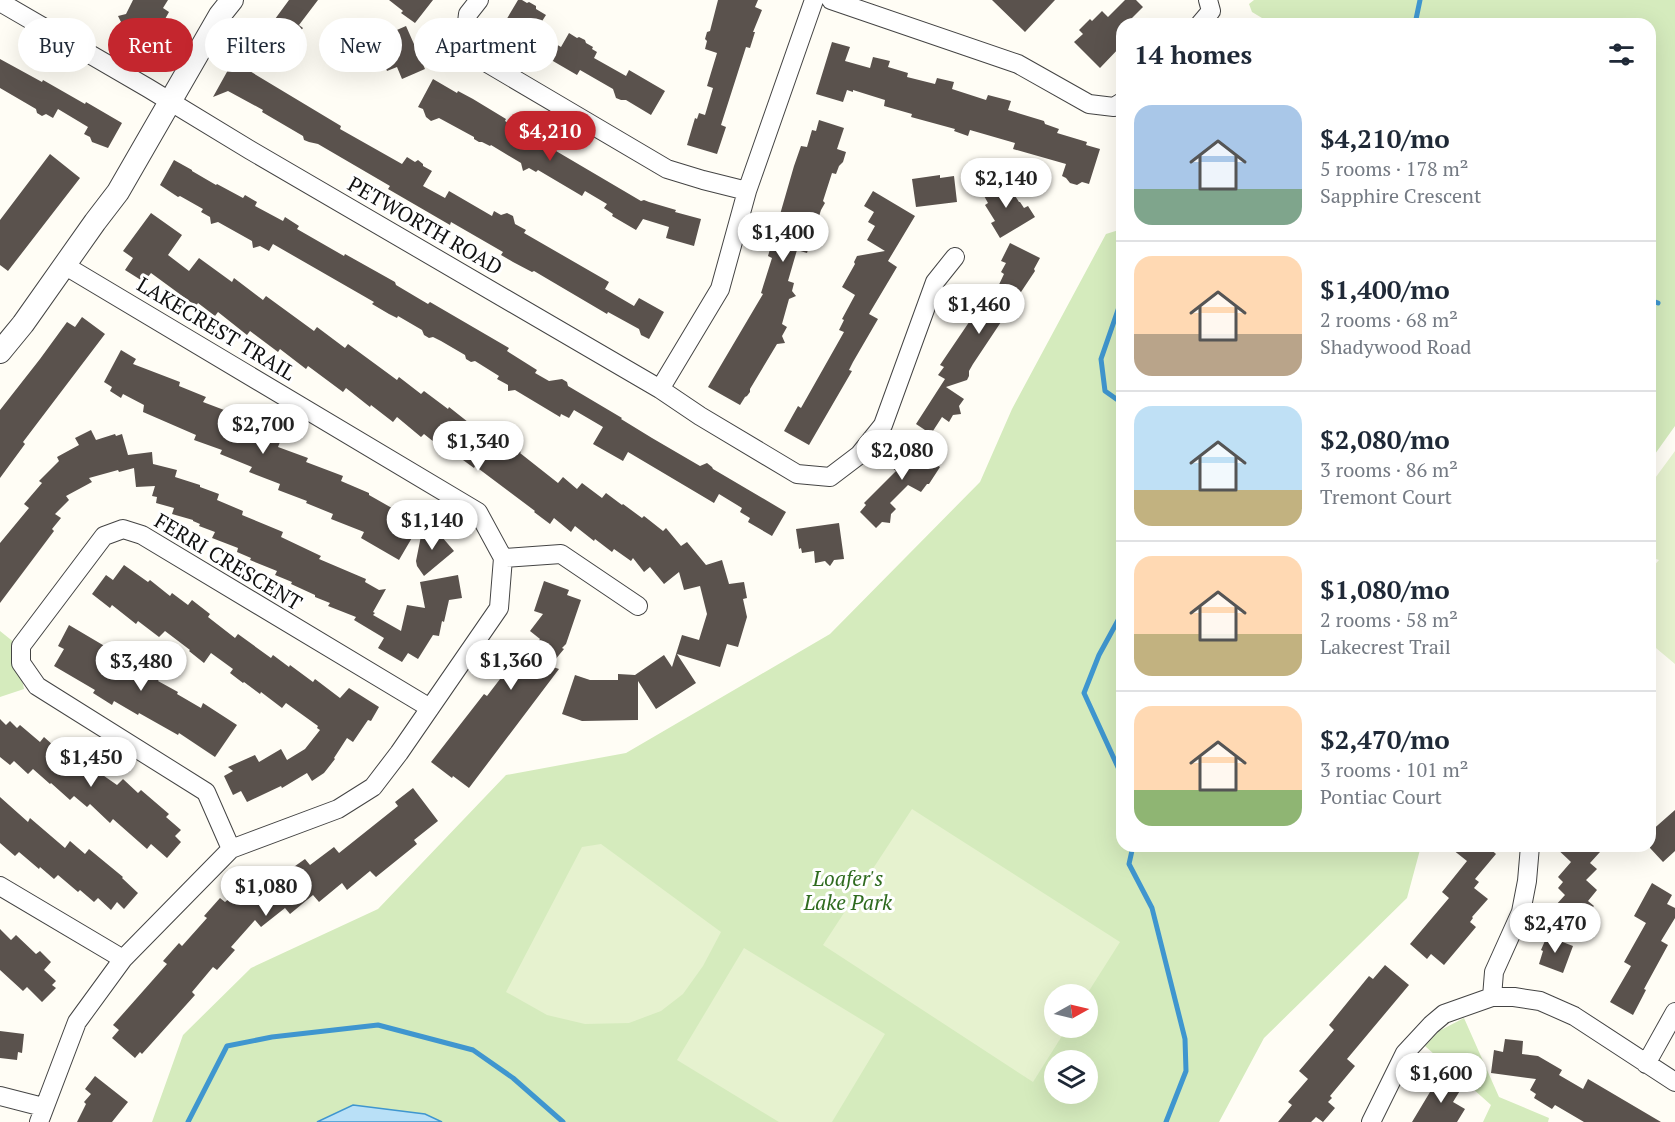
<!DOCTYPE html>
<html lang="en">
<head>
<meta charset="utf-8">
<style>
	:root { --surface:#fff; --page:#f6f6f7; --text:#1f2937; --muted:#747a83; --line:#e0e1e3; --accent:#c4262e }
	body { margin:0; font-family:"PT Serif",serif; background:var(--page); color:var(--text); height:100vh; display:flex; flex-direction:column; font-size:22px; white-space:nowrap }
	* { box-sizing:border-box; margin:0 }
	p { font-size:20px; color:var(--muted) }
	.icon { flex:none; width:33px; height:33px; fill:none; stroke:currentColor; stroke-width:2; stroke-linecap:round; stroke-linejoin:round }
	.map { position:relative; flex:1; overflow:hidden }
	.sheet { position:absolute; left:1116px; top:18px; width:540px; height:834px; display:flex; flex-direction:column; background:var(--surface); border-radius:18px; box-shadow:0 6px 24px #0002 }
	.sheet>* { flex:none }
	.hud { position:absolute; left:18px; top:18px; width:570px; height:54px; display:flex; gap:12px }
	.needle { width:39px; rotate:82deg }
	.fabs { position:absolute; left:1044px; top:984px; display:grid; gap:12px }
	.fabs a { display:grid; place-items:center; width:54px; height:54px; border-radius:50%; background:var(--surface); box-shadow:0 6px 24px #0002; font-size:30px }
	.price { position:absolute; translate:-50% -51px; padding:0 14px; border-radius:21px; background:#fff; color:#222; font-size:20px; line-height:39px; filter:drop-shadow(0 2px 3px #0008) }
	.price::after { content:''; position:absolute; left:50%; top:36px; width:18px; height:14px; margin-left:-9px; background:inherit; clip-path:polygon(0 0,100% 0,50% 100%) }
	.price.current { background:var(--accent); color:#fff }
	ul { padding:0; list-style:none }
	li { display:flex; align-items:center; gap:18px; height:150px; padding:0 18px }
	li+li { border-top:2px solid var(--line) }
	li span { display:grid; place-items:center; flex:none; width:168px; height:120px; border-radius:18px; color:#555 }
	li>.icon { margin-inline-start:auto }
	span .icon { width:72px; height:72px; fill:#fffc; stroke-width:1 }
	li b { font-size:26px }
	h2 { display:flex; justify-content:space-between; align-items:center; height:72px; padding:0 18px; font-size:26px }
	.chip { padding:0 21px; border-radius:27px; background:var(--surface); box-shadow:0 6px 24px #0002; font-size:21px; line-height:54px }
	.chip.current { background:var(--accent); color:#fff }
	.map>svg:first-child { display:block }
</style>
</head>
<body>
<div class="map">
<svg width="1675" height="1122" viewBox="0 0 1675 1122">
	<rect width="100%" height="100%" fill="#fffdf5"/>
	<path fill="#d5ebbd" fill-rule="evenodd" d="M1254,0H1675V426L1650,461V24H1272L1252,12L1249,4Z
		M1122,229V846H1421L1407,898L1264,1038L1219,1122H152L183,1035L251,968L378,909L506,775L626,753L830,634L980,482L1012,409L1106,234ZM1054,994H1088V1028H1054ZM1054,1060H1088V1094H1054Z
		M0,631L15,643L24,689L0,697Z
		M1464,1018L1499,1097L1549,1118L1548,1122H1483L1491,1105L1425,1046L1439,1031Z"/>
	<path fill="#e6f2cf" d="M1675,451V664L1650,643V570L1659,560L1650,557V485Z
		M912,809L1120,942L1087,994H1054V1028H1067L1033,1082L823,945Z
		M601,844L721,932L703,966L683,994L661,1011L629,1023L585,1024L547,1015L506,992L582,847Z
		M744,948L885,1034L832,1122H779L677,1060Z"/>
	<path fill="#b9e0f7" stroke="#3f96cf" stroke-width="1.5" d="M353,1105L425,1114L442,1122H317Z"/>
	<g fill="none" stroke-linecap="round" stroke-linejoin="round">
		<path stroke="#3f96cf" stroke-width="5" d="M1415,24L1420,0
			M1650,300L1658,303
			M1122,304L1119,307L1101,359L1105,391L1122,403
			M1122,613L1099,655L1084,693L1122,776
			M1133,846L1129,864L1152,908L1185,1039L1186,1071L1166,1122
			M188,1122L227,1046L272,1037L378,1025L473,1050L513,1078L563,1122"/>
	</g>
	<path fill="#5a524d" d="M133,0H168L163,8L169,12L148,49L116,31L121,22L118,16L126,14Z
		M289,0H318L299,25L303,28L285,51L264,34Z
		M389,0H433L415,23L401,13L403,11Z
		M518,0H522L527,3L529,2L536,6V9L546,15L535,32L561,47L569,33L577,38L579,37L585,40L586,43L593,47L592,49L597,52L594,58L626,76L629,70L665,91L651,115L626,100H621L616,98L613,89L580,70L577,75L546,57L545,59L499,32Z
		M718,0H758L755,7L762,10L753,32H755L750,48L746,47L721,125L726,127L717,154L687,145L695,118L697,119L699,113L705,115L713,88L707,86L717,53L705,49L707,41L705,39L707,32L710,31Z
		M992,0H1055L1025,32Z
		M1125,0H1136L1143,7L1126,24H1122V45L1100,68L1074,42L1083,34L1079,30L1090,19L1092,21L1102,11L1108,17Z
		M406,26L425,69L402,79L397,67L387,71L380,55L373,58L367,43Z
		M832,42L850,47L845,61L870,68L873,57L890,61L888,67L908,73L907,77L935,84L937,78L954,82L952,89L986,100L988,95L1011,101L1008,110L1044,121L1045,124L1059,129L1057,133L1087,142L1086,145L1100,149L1089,184L1082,182L1077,185L1070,183L1066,178L1062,176L1066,164L1013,149L1015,143L970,130L968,136L954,131L955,129L911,117L912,114L884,106L885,100L853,90V92L847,90L843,102L816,94Z
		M0,59L42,82L43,80L85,104L86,102L122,123L108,148L92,142L90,137L84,134L88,127L58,109L53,118L46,114L42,116L37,113L36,109L0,88Z
		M233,61L341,126L340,129L402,164L407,157L415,162L418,160L423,164V166L432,171L423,186L445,198L449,191L492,216L494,211L501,215L507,213L513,216L515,224L526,230L524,233L609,282L605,289L634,306L639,298L664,312L649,339L641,335L639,329L608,312L607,314L534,271L532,272L513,262L501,255L503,252L451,222L450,225L388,189L390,186L318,144L309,142L304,140L303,136L262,112L263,110L228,91L213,97Z
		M433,79L457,93L458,91L473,99L506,119L505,121L641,201L644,200L649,202L676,210L675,212L701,219L694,246L666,238L669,227L643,219L636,230L612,216L613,214L604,208L607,204L585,191L582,196L538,170L536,172L529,168L523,171L521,163L491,145L490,146L482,142H479L474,139V137L439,118L431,121L426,117L423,109L418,107Z
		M819,120L844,128L837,149L846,152L843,162L839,166L836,174L832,173L823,201L825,203L821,210L813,235L816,241L810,243L807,253L797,250L788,281L794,283L792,291L796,296L789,299L782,324L787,327L782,336L785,343L777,344L750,389V392L747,396L745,397L740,405L708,387L763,294L761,293L772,258L768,256L794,166L801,146L807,147L812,130L816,131Z
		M50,154L80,178L8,271L0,265V220Z
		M174,160L192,170V171L216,185L217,184L243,198L245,195L257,202L255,206L283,221L285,217L299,226L297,229L344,256L345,254L395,282L396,285L428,304L430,302L509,348L507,351L537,370L535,373L549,381L562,379L567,382L568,386L622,418L621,419L652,438L700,466L707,463L712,467L713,469L786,512L772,536L748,522L750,518L740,512L742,508L719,494L714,503L628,452L623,461L593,444L603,427L574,410L569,418L561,414L560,417L515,390L508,391V385L497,379L499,376L475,361L471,362L466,359L465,355L441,341L433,337L429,338L424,335L422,330L398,316L397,318L389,314L372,304L374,302L273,244L269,251L260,246L253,248L252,241L218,222L211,224L210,217L201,212L203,209L180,196L178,197L160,185Z
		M940,175V178L954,176L957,202L916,207L912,179Z
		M1005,180L1019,202H1020L1024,208L1028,206L1035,217L1000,238L991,223L995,221L985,205L988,203L983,194Z
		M873,191L915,216L888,261L897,267L869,314L878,319L853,362L849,370L852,371L809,445L784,431L798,406L801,408L844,332L839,330L844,320L842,319L855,295L842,287L855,264L854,262L857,256L885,251L867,240L875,226L868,222L874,212L864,206Z
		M151,213L182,235L168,255L189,271L199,258L232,282L234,278L263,300L266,296L314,331L317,327L345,348L348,344L397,380L399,377L421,394L424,391L448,409L449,407L473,426L476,421L502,441L503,439L521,452L520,453L558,483L563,477L577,489L582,483L602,498L606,493L622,505L623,504L642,518L644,516L663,531L666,528L681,546L687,542L706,565L722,560L729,584L744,582L747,598L743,599L747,617L738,647L727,644L720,667L677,654L696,683L656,709L638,681V720L582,721L562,714L575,675L590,680H618V674L635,675L664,655L672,667L682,635L699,640L707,614L700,586L684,590L679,572L664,584L650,567L644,572L633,558L631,561L614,549L612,552L595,539L594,541L575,526L571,532L554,518L550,524L534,512L535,511L475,466L474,468L441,444L439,446L424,434L421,437L397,417L393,422L371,405L370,407L346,388L343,392L308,366L306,369L280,349L278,352L250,331L247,335L218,312L215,316L198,303L196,306L151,273L144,282L125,270L133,258L123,251Z
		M1010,243L1040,258L1034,269L1035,271L973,364L969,371V376L967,380L946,387L964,399L959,406L961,414L953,415L949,422L942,417L931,434L916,424L945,379L938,375L944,367L940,365L982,303L981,299L984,294L995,293L1004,274L1001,272L1006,263L1001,261Z
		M82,317L105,334L23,442L25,444L0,478V410L40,359L67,322L75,327Z
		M121,350L136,359L133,364L180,382L179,386L206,397L203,402L232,413L230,417L250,425L248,430L280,442L278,447L308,458L306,462L343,476L341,481L369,493V495L420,524L399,560L361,538L364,532L331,519L333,514L306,503L307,501L278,490L280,484L249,472L252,467L220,454L222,450L194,440L196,435L143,412L144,405L123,394L121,398L110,391L112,387L104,382Z
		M91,430L96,440L115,434L116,436L122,434L128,455L152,452L153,464L177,470L175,477L200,485V487L219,494L217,500L243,511L242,515L283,532L281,537L321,556L319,559L366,579L365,582L379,590L386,589L373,612L375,613L373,615L401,631L407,605L425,608L420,582L458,575L462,598L449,600L444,622L442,621L439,636L433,635L418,659L408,653L402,662L378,648L384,638L354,620L356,617L328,606L330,603L315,597V595L291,584L292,582L275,575L277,571L250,560L251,558L237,552L238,548L212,538L215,532L199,526L200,524L193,521V520L172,514L174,508L156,503L157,497L152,496L155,486L136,487L134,468L119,472L118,470L89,478L92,482L66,496L69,500L55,514L61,518L52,529L54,531L0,603V543L29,508L24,504L42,483L39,481L59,461L57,457L79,445L75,438Z
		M919,432L932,443L923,454L940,467L929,484H927L921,492L908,485L890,503L896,509L891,514L890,523L882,522L876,528L860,512L866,505L864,503L896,471L891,467Z
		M839,523L844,559L834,560L830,566L825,561L815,563L814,551L802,553L801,548L799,549L796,529Z
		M423,526L442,537L454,551L424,576L417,566L416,561Z
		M124,565L148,582L150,580L170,596L172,593L188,605L192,600L210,614L208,617L235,638L238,634L271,658L273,655L289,667L290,665L313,682L315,679L340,698L349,688L379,707L371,721L368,720L353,742L347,738L334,758L335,759L324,773L312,781L307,773L282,788L281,786L247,802L241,791L233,795L224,776L233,771L228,767L255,755L259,762L281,749L287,760L305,749L320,730L317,728L318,726L286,703L282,708L261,692L260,694L244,682L243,683L230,673L233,669L211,653L204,663L189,651L190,650L165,631L159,637L138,621L136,624L112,605L110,608L92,594L106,575L113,580Z
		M544,581L569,590L567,595L581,600L566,644L562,648L564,649L550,666L559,669L469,788L453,776L452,778L431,762L484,694L487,696L517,657L523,661L540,639L530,631L543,614L534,611Z
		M69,625L113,651L110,657L135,671L139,665L160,678L158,681L178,692L177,694L201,708L203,703L237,725L215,757L179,733L178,735L139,713L138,715L114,701L112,705L93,693L95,690L54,666L64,649L58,646Z
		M0,719L6,725L10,721L17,728L20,725L40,742L44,737L63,754L66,751L78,762L80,760L95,774L97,771L117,785L123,779L138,793L141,790L169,814L166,817L181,830L175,836L181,842L167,858L151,844L147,849L113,819L110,823L90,804L87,807L74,796L70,800L51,783L50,784L33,769L28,774L14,761L10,765L0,757Z
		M413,788L438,821L414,840L417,844L376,877L370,871L347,890L342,883L319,902L313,895L290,914L285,908L261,927L255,920L231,947L235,950L217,970L213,967L192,992L195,995L142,1054L140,1052L135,1058L112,1038L119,1030L113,1025L167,964L163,961L179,943L182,946L207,918L204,916L220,898L225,902L248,884L252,890L276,870L281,876L305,859L310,865L334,847L339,853L398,806L395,802Z
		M0,797L28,822L30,818L65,848L70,841L85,854L89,849L123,877L122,878L138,893L124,909L117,902L111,910L98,898L94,902L80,890L78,892L58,875L54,879L40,867L39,869L19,852L15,856L0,843Z
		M1675,810V851L1663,862L1650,848V832Z
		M1448,846H1487L1496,854L1475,879L1479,882L1474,888L1488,899L1472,917L1473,918L1470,922L1476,927L1444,965L1431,954L1427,959L1410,944L1449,898L1442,892L1467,861Z
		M1554,846H1593L1600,852L1590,863L1597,869L1586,880L1597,890L1588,901L1594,906L1584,917L1593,924L1581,936L1564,921L1568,918L1555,906L1565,895L1558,888L1563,882L1558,877L1571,862Z
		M1652,883L1672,895L1667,904L1675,908V918L1661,941L1668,945L1644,989L1646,990L1633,1015L1610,1002L1631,966L1624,962L1646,923L1634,916Z
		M0,929L11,940L16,935L36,954L40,951L51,962L44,970L56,981L52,985L56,988L42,1002L27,987L23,991L0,970Z
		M1547,936L1573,946L1563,973L1539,964L1543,951L1541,950Z
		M1385,965L1409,985L1347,1059L1355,1066L1330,1096L1332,1098L1328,1102L1335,1108L1323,1122L1316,1117L1311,1122H1278L1292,1105L1288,1102L1308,1079L1299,1071L1334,1030L1329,1025L1369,976L1373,979Z
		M0,1031L24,1034L22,1053L18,1052L17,1060L0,1058Z
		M1505,1039L1523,1041L1522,1054L1538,1056L1562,1070L1559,1075L1583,1089L1588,1079L1661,1122H1584L1555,1105L1552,1109L1534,1098L1536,1094L1530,1090L1536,1079L1491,1073L1494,1050L1503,1052Z
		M95,1076L128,1102L112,1122H77L86,1104L84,1102L91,1094L85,1089Z
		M1441,1077L1461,1089L1453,1102L1465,1109L1457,1122H1412L1436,1082L1438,1083Z"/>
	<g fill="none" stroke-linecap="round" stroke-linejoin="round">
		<defs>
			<path id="minor" d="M479,0L468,14L465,39L482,60L667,169L703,180L747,191
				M831,0L1018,64L1089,104L1114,107L1122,102
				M0,2L148,88L250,150L660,389L700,416L797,474L830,477L859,455L883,425L935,282L955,257
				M1200,24L1211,11L1208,0
				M660,389L720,289L747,191L814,0
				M503,558L561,554L638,606
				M231,849L206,792L37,686L21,663V646L104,536L123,529L142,535L430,708
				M0,886L123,959
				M1492,997L1494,972L1521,912L1527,881L1530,846
				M1646,1064L1675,1012
				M0,1096L43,1107
				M39,1122L77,1022L123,959L231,849L338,809L373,787L399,753L499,608L503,558L478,512L64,265
				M1371,1122L1405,1053L1431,1025L1444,1014L1492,997H1514L1540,1001L1574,1016L1675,1082"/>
			<path id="tertiary" d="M0,352L23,324L95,222L118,192L220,15L232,0"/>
		</defs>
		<use href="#minor" stroke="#444" stroke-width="20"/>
		<use href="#tertiary" stroke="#444" stroke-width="24"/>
		<use href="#minor" stroke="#fff" stroke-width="18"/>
		<use href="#tertiary" stroke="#fff" stroke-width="22"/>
	</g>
	<g text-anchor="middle" stroke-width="6" stroke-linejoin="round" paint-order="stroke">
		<g font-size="21" fill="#111" stroke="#fff">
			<text transform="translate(425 226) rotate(30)" y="7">PETWORTH ROAD</text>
			<text transform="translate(216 329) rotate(31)" y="7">LAKECREST TRAIL</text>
			<text transform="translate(228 562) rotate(31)" y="7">FERRI CRESCENT</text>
		</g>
		<g font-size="21" font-style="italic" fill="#2f6b1f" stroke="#fff">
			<text x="848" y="886">Loafer's<tspan x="848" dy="24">Lake Park</tspan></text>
		</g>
	</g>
</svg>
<div class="fabs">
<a><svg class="needle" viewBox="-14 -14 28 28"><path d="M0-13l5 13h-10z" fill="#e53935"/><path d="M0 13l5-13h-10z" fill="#747a83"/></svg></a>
<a><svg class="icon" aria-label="layers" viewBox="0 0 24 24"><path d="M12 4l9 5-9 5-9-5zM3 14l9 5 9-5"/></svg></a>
</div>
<b class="price current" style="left:550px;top:162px">$4,210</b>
<b class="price" style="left:1006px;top:209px">$2,140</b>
<b class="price" style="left:783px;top:263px">$1,400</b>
<b class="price" style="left:979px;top:335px">$1,460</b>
<b class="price" style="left:263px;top:455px">$2,700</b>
<b class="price" style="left:478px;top:472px">$1,340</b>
<b class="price" style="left:902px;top:481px">$2,080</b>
<b class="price" style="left:432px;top:551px">$1,140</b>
<b class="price" style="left:511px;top:691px">$1,360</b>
<b class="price" style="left:141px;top:692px">$3,480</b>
<b class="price" style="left:91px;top:788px">$1,450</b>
<b class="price" style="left:266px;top:917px">$1,080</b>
<b class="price" style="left:1555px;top:954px">$2,470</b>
<b class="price" style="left:1441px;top:1104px">$1,600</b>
<div class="hud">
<a class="chip">Buy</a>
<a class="chip current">Rent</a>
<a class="chip">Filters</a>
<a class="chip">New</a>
<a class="chip">Apartment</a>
</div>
<section class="sheet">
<h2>14 homes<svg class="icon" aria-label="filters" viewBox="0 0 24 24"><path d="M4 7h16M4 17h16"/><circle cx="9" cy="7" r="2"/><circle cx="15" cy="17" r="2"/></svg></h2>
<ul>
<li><span style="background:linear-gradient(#a9c7e8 70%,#7fa58c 0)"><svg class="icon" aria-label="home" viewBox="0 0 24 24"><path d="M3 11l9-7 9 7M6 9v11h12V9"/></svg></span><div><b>$4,210/mo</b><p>5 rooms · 178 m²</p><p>Sapphire Crescent</p></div></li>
<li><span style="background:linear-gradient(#ffd9b3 65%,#b9a48a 0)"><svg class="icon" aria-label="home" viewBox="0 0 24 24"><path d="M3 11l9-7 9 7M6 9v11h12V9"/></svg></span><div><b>$1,400/mo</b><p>2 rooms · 68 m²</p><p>Shadywood Road</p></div></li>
<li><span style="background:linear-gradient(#bfe0f5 70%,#c2b280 0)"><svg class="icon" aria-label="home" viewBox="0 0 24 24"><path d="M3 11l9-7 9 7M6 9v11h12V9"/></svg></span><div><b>$2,080/mo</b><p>3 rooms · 86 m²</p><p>Tremont Court</p></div></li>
<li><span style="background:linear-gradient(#ffd9b3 65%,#c2b280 0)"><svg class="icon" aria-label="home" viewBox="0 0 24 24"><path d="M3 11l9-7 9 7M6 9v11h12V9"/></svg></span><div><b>$1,080/mo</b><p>2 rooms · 58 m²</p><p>Lakecrest Trail</p></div></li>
<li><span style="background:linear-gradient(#ffd9b3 70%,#8fb573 0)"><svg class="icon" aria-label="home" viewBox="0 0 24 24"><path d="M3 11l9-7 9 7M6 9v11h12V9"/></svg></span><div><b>$2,470/mo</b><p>3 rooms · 101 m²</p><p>Pontiac Court</p></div></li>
</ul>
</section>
</div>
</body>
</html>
